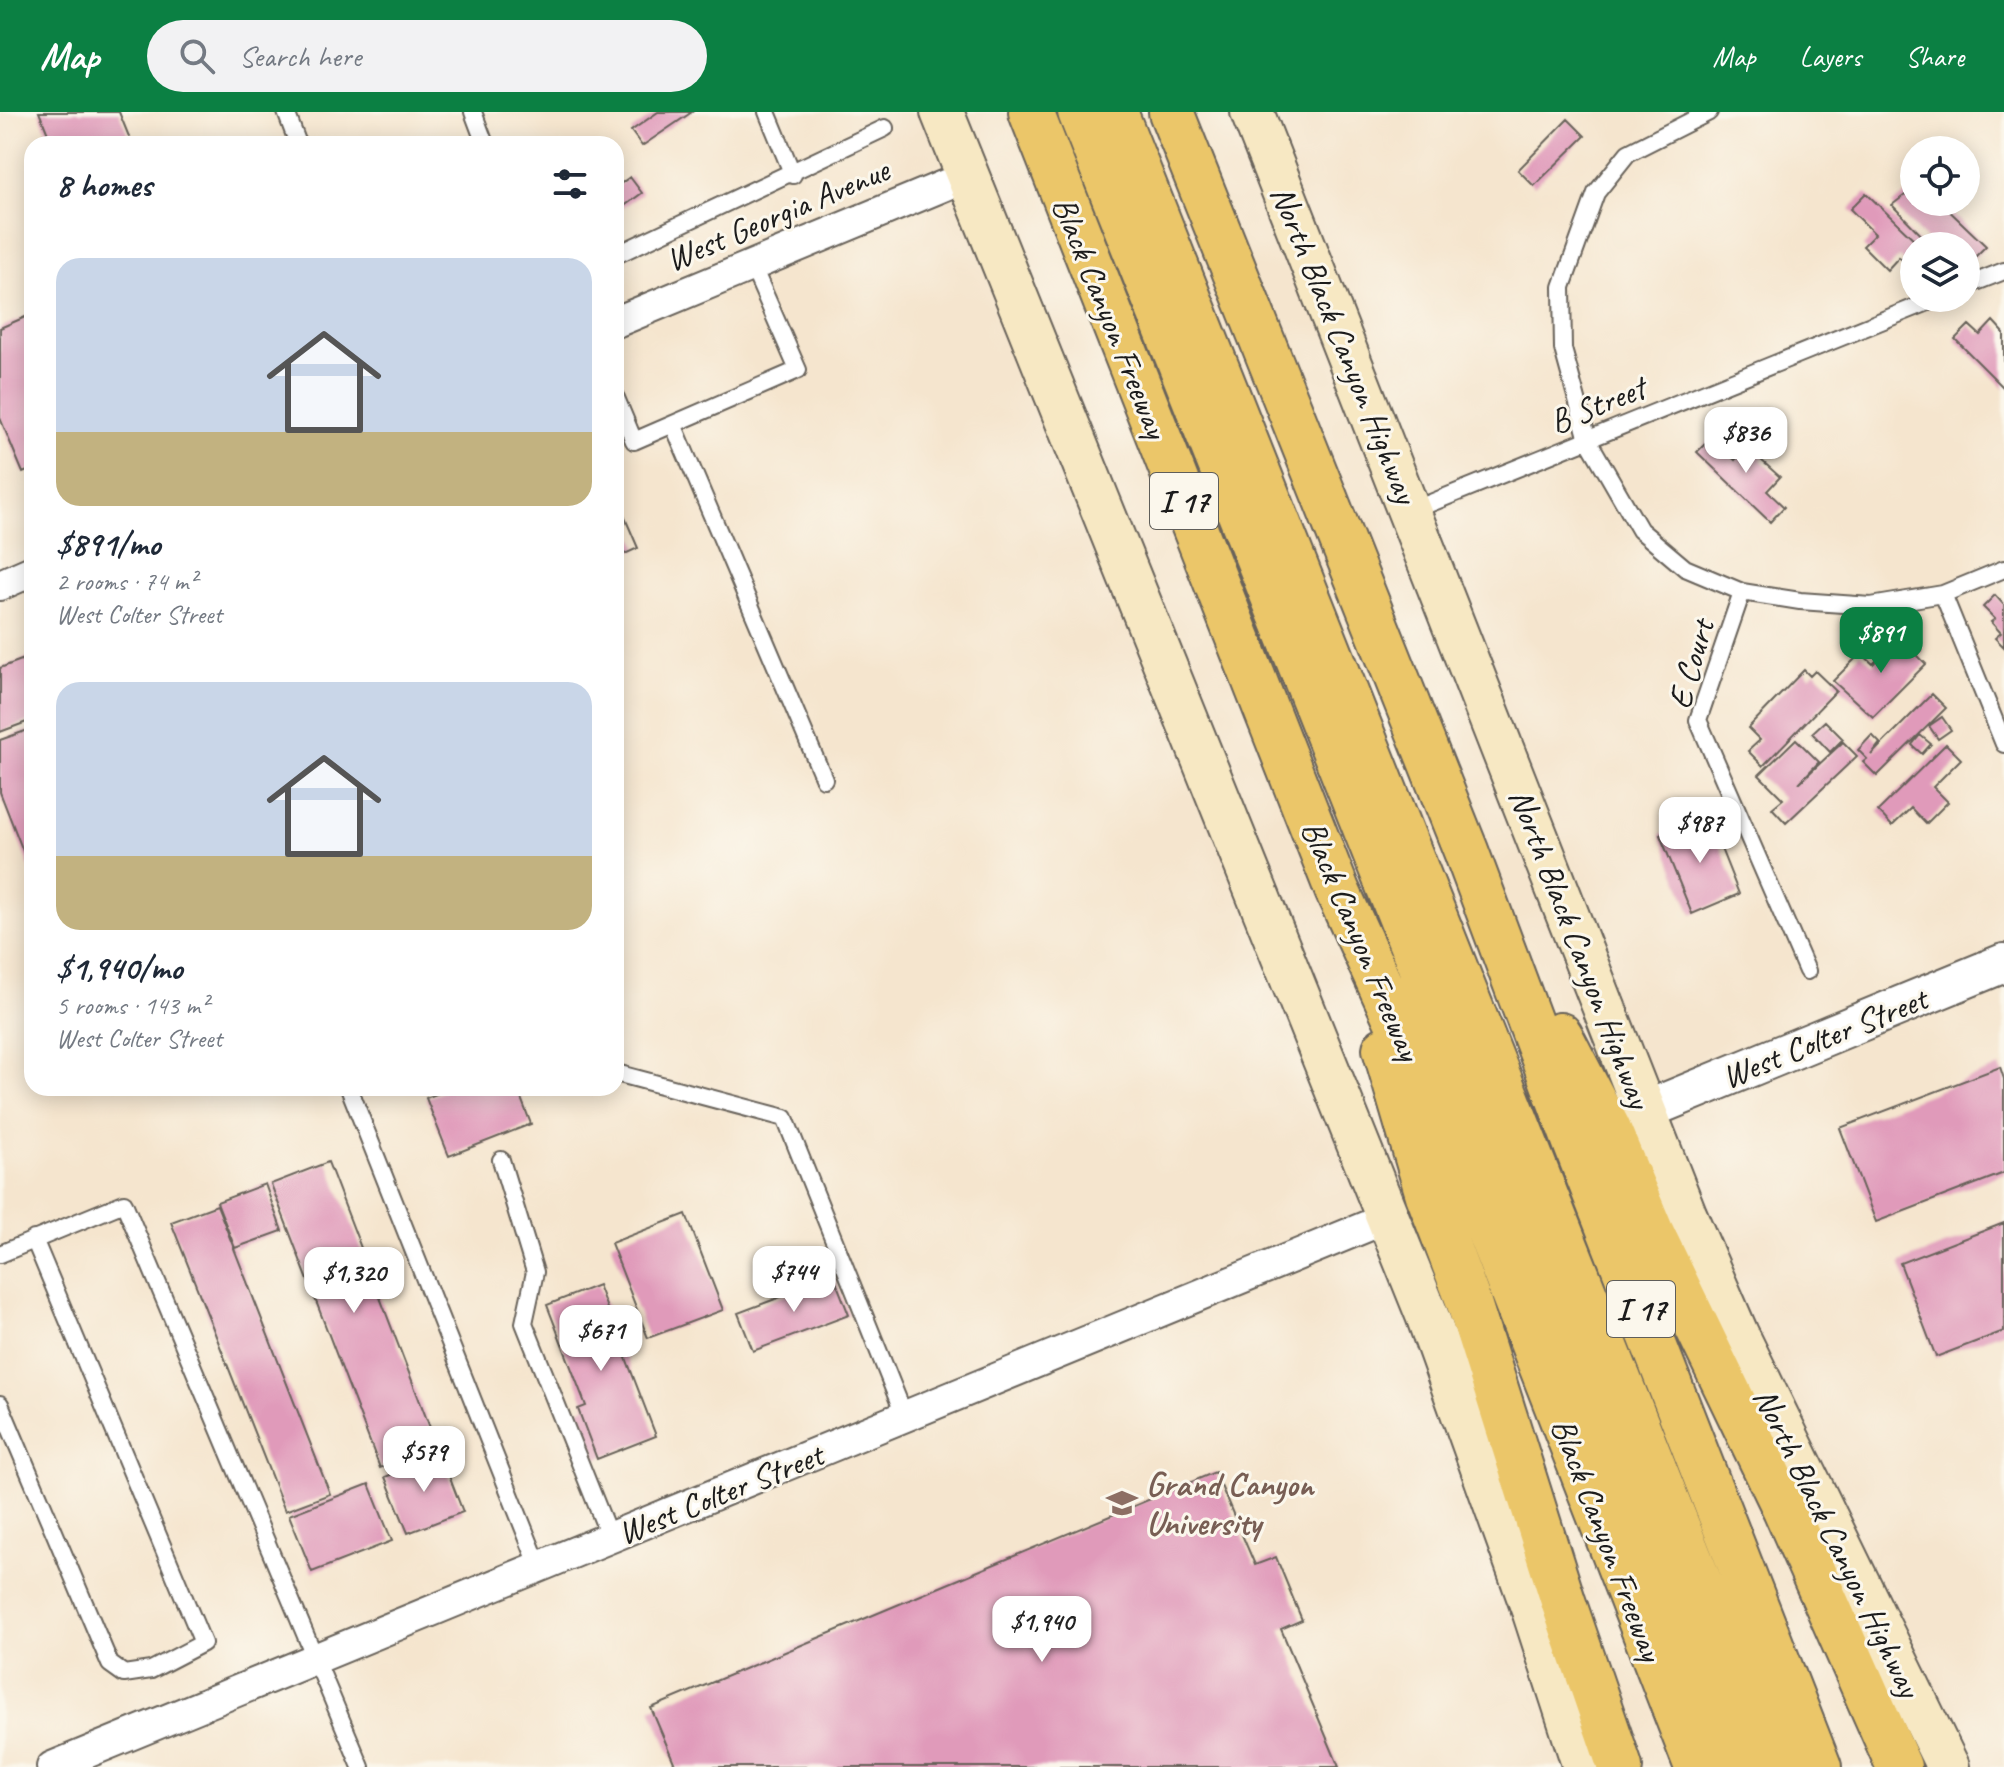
<!DOCTYPE html>
<html lang="en">
<head>
<meta charset="utf-8">
<style>
	:root { --surface:#fff; --page:#f2f2f3; --text:#1f2937; --muted:#747a83; --accent:#0b8043 }
	body { margin:0; font-family:Caveat,sans-serif; background:var(--page); color:var(--text); height:100vh; display:flex; flex-direction:column; font-size:30px; white-space:nowrap }
	* { box-sizing:border-box; margin:0 }
	p { font-size:26px; color:var(--muted) }
	.icon { flex:none; width:44px; height:44px; fill:none; stroke:currentColor; stroke-width:2; stroke-linecap:round; stroke-linejoin:round }
	.map { position:relative; flex:1; overflow:hidden }
	.panel { position:absolute; left:24px; top:24px; width:600px; height:960px; display:flex; flex-direction:column; background:var(--surface); border-radius:24px; box-shadow:0 4px 20px #0003 }
	.panel>* { flex:none }
	.controls { position:absolute; left:1900px; top:24px; display:grid; gap:16px }
	.controls a { display:grid; place-items:center; width:80px; height:80px; border-radius:50%; background:var(--surface); box-shadow:0 4px 20px #0003; font-size:40px }
	.price { position:absolute; translate:-50% -68px; padding:0 18px; border-radius:16px; background:#fff; color:#222; font-size:26px; line-height:52px; filter:drop-shadow(0 2px 4px #0008) }
	.price::after { content:''; position:absolute; left:50%; top:48px; width:24px; height:18px; margin-left:-12px; background:inherit; clip-path:polygon(0 0,100% 0,50% 100%) }
	.price.selected { background:var(--accent); color:#fff }
	ul { padding:0; list-style:none }
	li { display:grid; align-content:center; gap:16px; height:424px; padding:0 32px }
	li span { display:grid; place-items:center; height:248px; border-radius:24px; color:#555 }
	li>.icon { margin-inline-start:auto }
	span .icon { width:144px; height:144px; fill:#fffc; stroke-width:1 }
	li b { font-size:34px }
	h2 { display:flex; justify-content:space-between; align-items:center; height:96px; padding:0 32px; font-size:34px }
	header { display:flex; align-items:center; gap:48px; box-sizing:border-box; height:112px; padding:0 40px; background:var(--accent); color:#fff }
	header strong { font-size:38px }
	nav { display:flex; gap:44px; margin-inline-start:auto; font-size:28px }
	.search { width:560px; height:72px; background:var(--page); display:flex; align-items:center; gap:20px; box-sizing:border-box; padding:0 28px; border-radius:44px; color:var(--muted); font-size:30px }
	.map>svg:first-child { display:block }
</style>
</head>
<body>
<header>
<strong>Map</strong>
<div class="search"><svg class="icon" aria-label="search" viewBox="0 0 24 24"><circle cx="10" cy="10" r="6"/><path d="M15 15l6 6"/></svg>Search here</div>
<nav><a>Map</a><a>Layers</a><a>Share</a></nav>
</header>
<div class="map">
<svg width="2004" height="1655" viewBox="0 0 2004 1655">
	<rect width="100%" height="100%" fill="#fbf7ec"/>
	<filter id="ink" filterUnits="userSpaceOnUse"><feTurbulence type="fractalNoise" baseFrequency=".0125" numOctaves="2"/><feDisplacementMap in="SourceGraphic" scale="16" xChannelSelector="R" yChannelSelector="G"/><feConvolveMatrix kernelMatrix="1 2 1 2 8 2 1 2 1" color-interpolation-filters="sRGB"/></filter>
	<filter id="wash" filterUnits="userSpaceOnUse"><feTurbulence type="fractalNoise" baseFrequency=".006" numOctaves="4" result="noise"/><feDisplacementMap in="SourceGraphic" scale="32" xChannelSelector="R" yChannelSelector="G"/><feGaussianBlur stdDeviation="1.8" result="paint"/><feColorMatrix in="noise" values="0 0 0 0 0 0 0 0 0 0 0 0 0 0 0 0 0 1.4 0 .05"/><feComposite in="paint" operator="in"/></filter>
	<g filter="url(#wash)">
		<rect width="100%" height="100%" fill="#f5e5ce"/>
		<g id="blocks">
			<path fill="#e09aba" d="M39,0H119L132,32H52Z
				M658,0H692L642,34L631,19Z
				M1568,7L1585,24L1534,74L1518,58Z
				M630,65L642,81L616,100V75Z
				M1914,76V90H1940L1986,134L1966,154V134H1932L1892,93Z
				M1866,81L1921,134H1914V159L1899,145L1887,158L1863,134L1875,122L1850,97Z
				M32,202V357L23,361L0,306V216Z
				M1993,209L2004,221V276L1955,227L1969,213L1980,223Z
				M1711,326L1735,348L1754,326L1768,339L1761,348L1780,365L1767,379L1784,395L1770,410L1697,340Z
				M616,385L638,436L616,446Z
				M1995,483L2004,493V535L1995,526L2001,521L1991,510L1995,507L1983,495Z
				M1904,521L1922,538L1917,543L1926,552L1873,605L1833,569L1861,541L1873,552Z
				M32,544V608L0,620V556Z
				M1804,558L1810,564L1815,559L1836,579L1763,654L1748,639L1760,628L1748,616Z
				M1932,582L1946,596L1877,664L1863,650L1867,647L1858,638L1872,623L1880,631L1871,643Z
				M1942,605L1951,618L1938,627L1929,614Z
				M1825,609L1843,627L1830,640L1812,621Z
				M28,618L32,628V762L0,680V628Z
				M1920,623L1931,632L1922,642L1912,633Z
				M1796,627L1819,650L1799,671L1843,630L1857,644L1786,711L1772,696L1783,687L1759,663Z
				M1946,632L1961,647L1933,675L1948,690L1926,712L1911,696L1892,714L1878,699Z
				M1708,704L1739,782L1692,802L1660,723Z
				M2000,955L2004,967V1061L1876,1110L1840,1016Z
				M443,976H517L531,1012L449,1044L426,986L444,979Z
				M328,1050L437,1334L380,1356L271,1072Z
				M265,1072L282,1119L235,1136L217,1090Z
				M217,1093L330,1382L285,1399L171,1110Z
				M686,1102L723,1198L648,1226L611,1131Z
				M2004,1111V1219L1936,1245L1900,1151Z
				M834,1165L849,1203L753,1239L738,1201Z
				M598,1173L656,1324L597,1347L578,1297L586,1294L547,1193Z
				M441,1343L463,1400L408,1421L385,1365Z
				M1215,1360L1255,1453L1276,1445L1302,1508L1281,1517L1339,1655H676L651,1596Z
				M369,1372L392,1429L312,1460L289,1403Z"/>
		</g>
	</g>
	<g filter="url(#ink)">
		<use href="#blocks" fill-opacity="0" stroke="#68625a" stroke-width="2"/>
		<g fill="none" stroke-linecap="round" stroke-linejoin="round">
			<defs>
				<path id="service" d="M286,0L298,32
					M473,0L485,32
					M767,0L793,63
					M1709,0L1628,41L1596,81L1562,175L1563,237L1588,328L1640,418L1685,456L1742,480L1800,489L1871,494L1943,482L2004,457
					M616,143L885,16
					M1966,174L2004,159
					M616,286L634,329L798,258L752,153
					M673,312L824,667
					M1411,399L1938,186
					M1742,480L1698,608L1807,859
					M1943,482L2004,632
					M616,961L785,1006L905,1305
					M349,976L539,1455
					M501,1048L535,1160L524,1211L610,1426
					M0,1142L124,1091L361,1655
					M0,1292L110,1552L124,1562L151,1558L203,1531L34,1127"/>
				<path id="minor" d="M616,210L967,64
					M0,473L32,459
					M52,1655L1387,1106"/>
				<path id="tertiary" d="M1644,999L2004,851"/>
				<path id="secondary" d="M942,0L1427,1203L1534,1501L1584,1655
					M1252,0L1685,1102L1737,1222L1948,1655"/>
				<path id="motorway" d="M1031,0L1337,778L1469,1068L1697,1655
					M1080,0L1739,1655
					M1115,0L1773,1655
					M1171,0L1466,739L1576,1033L1819,1655
					M1560,923L1608,1016L1651,1119L1785,1397L1899,1655
					M1385,937L1428,1083L1468,1188L1563,1489L1620,1655"/>
			</defs>
			<use href="#service" stroke="#68625a" stroke-width="20"/>
			<use href="#minor" stroke="#68625a" stroke-width="34"/>
			<use href="#tertiary" stroke="#68625a" stroke-width="42"/>
			<use href="#secondary" stroke="#68625a" stroke-width="46"/>
			<use href="#motorway" stroke="#68625a" stroke-width="48"/>
			<use href="#service" stroke="#fff" stroke-width="16"/>
			<use href="#minor" stroke="#fff" stroke-width="30"/>
			<use href="#tertiary" stroke="#fff" stroke-width="38"/>
			<use href="#secondary" stroke="#f7e8c3" stroke-width="42"/>
			<use href="#motorway" stroke="#ebc669" stroke-width="44"/>
		</g>
	</g>
	<defs>
		<symbol id="university-bare" viewBox="-9 -9 18 18"><path d="M0-5L7-2L0 1L-7-2ZM-4 1L0 2.5L4 1V4Q0 6-4 4Z" fill="#8d6e63" stroke="#fbf7ec" stroke-width="2.5" paint-order="stroke"/></symbol>
	</defs>
	<g fill-rule="evenodd">
		<use href="#university-bare" x="1100" y="1369" width="44" height="44"/>
	</g>
	<g text-anchor="middle" stroke-width="6" stroke-linejoin="round" paint-order="stroke">
		<g fill="#fbf7ec" stroke="#5f5e5a" stroke-width="2">
			<rect x="1150" y="361" width="68" height="56" rx="6"/>
			<rect x="1607" y="1169" width="68" height="56" rx="6"/>
		</g>
		<g font-size="32" font-weight="bold" fill="#1c1c1c">
			<text x="1184" y="400">I 17</text>
			<text x="1641" y="1208">I 17</text>
		</g>
		<g font-size="34" fill="#1c1c1c" stroke="#fbf7ec">
			<text transform="translate(777 102) rotate(-23)" y="12">West Georgia Avenue</text>
			<text transform="translate(1111 205) rotate(68)" y="12">Black Canyon Freeway</text>
			<text transform="translate(1345 232) rotate(68)" y="12">North Black Canyon Highway</text>
			<text transform="translate(1597 292) rotate(-22)" y="12">B Street</text>
			<text transform="translate(1690 552) rotate(-74)" y="12">E Court</text>
			<text transform="translate(1362 828) rotate(67)" y="12">Black Canyon Freeway</text>
			<text transform="translate(1581 836) rotate(69)" y="12">North Black Canyon Highway</text>
			<text transform="translate(1824 925) rotate(-22)" y="12">West Colter Street</text>
			<text transform="translate(720 1381) rotate(-22)" y="12">West Colter Street</text>
			<text transform="translate(1608 1427) rotate(69)" y="12">Black Canyon Freeway</text>
			<text transform="translate(1838 1430) rotate(64)" y="12">North Black Canyon Highway</text>
		</g>
		<g font-size="34" font-weight="bold" fill="#785e54" stroke="#fbf7ec" text-anchor="start">
			<text x="1146" y="1383">Grand Canyon<tspan x="1146" dy="39">University</tspan></text>
		</g>
	</g>
</svg>
<div class="controls">
<a><svg class="icon" aria-label="locate" viewBox="0 0 24 24"><circle cx="12" cy="12" r="6"/><path d="M12 2v4M12 18v4M2 12h4M18 12h4"/></svg></a>
<a><svg class="icon" aria-label="layers" viewBox="0 0 24 24"><path d="M12 4l9 5-9 5-9-5zM3 14l9 5 9-5"/></svg></a>
</div>
<b class="price" style="left:1746px;top:363px">$836</b>
<b class="price selected" style="left:1881px;top:563px">$891</b>
<b class="price" style="left:1700px;top:753px">$987</b>
<b class="price" style="left:794px;top:1202px">$744</b>
<b class="price" style="left:354px;top:1203px">$1,320</b>
<b class="price" style="left:601px;top:1261px">$671</b>
<b class="price" style="left:424px;top:1382px">$579</b>
<b class="price" style="left:1042px;top:1552px">$1,940</b>
<section class="panel">
<h2>8 homes<svg class="icon" aria-label="filters" viewBox="0 0 24 24"><path d="M4 7h16M4 17h16"/><circle cx="9" cy="7" r="2"/><circle cx="15" cy="17" r="2"/></svg></h2>
<ul>
<li><span style="background:linear-gradient(#c9d6e8 70%,#c2b280 0)"><svg class="icon" aria-label="home" viewBox="0 0 24 24"><path d="M3 11l9-7 9 7M6 9v11h12V9"/></svg></span><div><b>$891/mo</b><p>2 rooms · 74 m²</p><p>West Colter Street</p></div></li>
<li><span style="background:linear-gradient(#c9d6e8 70%,#c2b280 0)"><svg class="icon" aria-label="home" viewBox="0 0 24 24"><path d="M3 11l9-7 9 7M6 9v11h12V9"/></svg></span><div><b>$1,940/mo</b><p>5 rooms · 143 m²</p><p>West Colter Street</p></div></li>
</ul>
</section>
</div>
</body>
</html>
